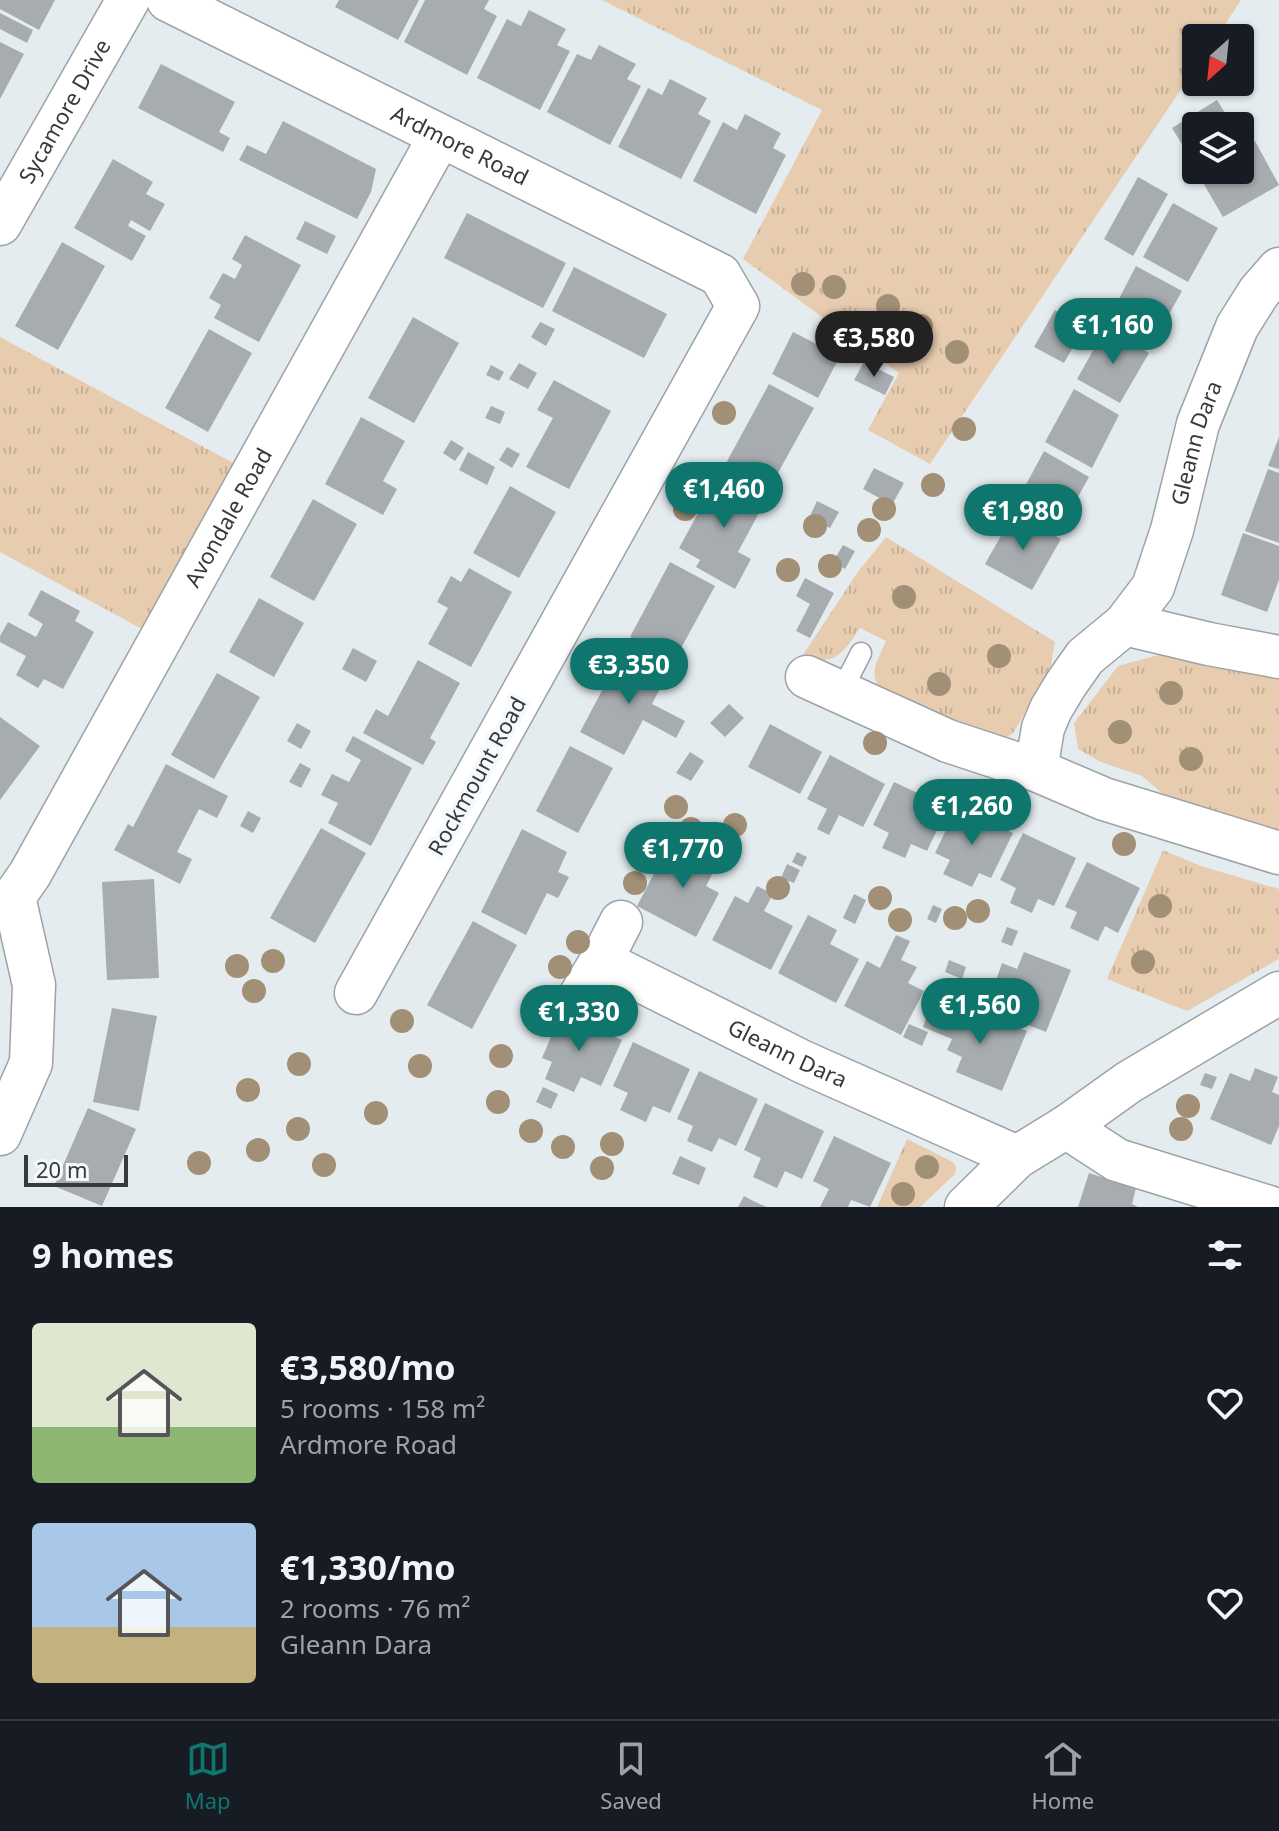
<!DOCTYPE html>
<html lang="en">
<head>
<meta charset="utf-8">
<style>
	:root { --surface:#171b24; --page:#20242c; --text:#f1f3f6; --muted:#9ea1a6; --line:#363941; --accent:#0f766e }
	body { margin:0; font-family:"Noto Sans",sans-serif; background:var(--page); color:var(--text); height:100vh; display:flex; flex-direction:column; font-size:30px; white-space:nowrap }
	* { box-sizing:border-box; margin:0 }
	p { font-size:26px; color:var(--muted) }
	.icon { flex:none; width:44px; height:44px; fill:none; stroke:currentColor; stroke-width:2; stroke-linecap:round; stroke-linejoin:round }
	.map { position:relative; height:1207px; overflow:hidden }
	.panel { display:flex; flex-direction:column; background:var(--surface); flex:1 }
	.panel>* { flex:none }
	.needle { width:52px; rotate:207deg }
	.controls { position:absolute; left:1182px; top:24px; display:grid; gap:16px }
	.controls a { display:grid; place-items:center; width:72px; height:72px; border-radius:8px; background:var(--surface); box-shadow:0 2px 6px #0004; font-size:40px }
	.scale { position:absolute; left:24px; bottom:20px; width:104px; box-sizing:border-box; padding-left:8px; border:4px solid #37393a; border-top:0; font-size:22px; line-height:28px; white-space:nowrap; color:#37393a; -webkit-text-stroke:6px #f3f9fd; paint-order:stroke }
	.price { position:absolute; translate:-50% -68px; padding:0 18px; border-radius:28px; background:var(--accent); color:#fff; font-size:26px; line-height:52px; filter:drop-shadow(0 2px 4px #0008) }
	.price::after { content:''; position:absolute; left:50%; top:48px; width:24px; height:18px; margin-left:-12px; background:inherit; clip-path:polygon(0 0,100% 0,50% 100%) }
	.price.selected { background:#222; color:#fff }
	ul { padding:0; list-style:none }
	li { display:flex; align-items:center; gap:24px; height:200px; padding:0 32px }
	li span { display:grid; place-items:center; flex:none; width:224px; height:160px; border-radius:8px; color:#555 }
	li>.icon { margin-inline-start:auto }
	span .icon { width:96px; height:96px; fill:#fffc; stroke-width:1 }
	li b { font-size:34px }
	h2 { display:flex; justify-content:space-between; align-items:center; height:96px; padding:0 32px; font-size:34px }
	.dock { display:flex; justify-content:space-around; align-items:center; height:112px; border-top:2px solid var(--line); background:var(--surface); font-size:22px; color:var(--muted) }
	.dock a { display:grid; justify-items:center; gap:4px }
	.dock .selected { color:var(--accent) }
	.map>svg:first-child { display:block }
</style>
</head>
<body>
<div class="map">
<svg width="1279" height="1207" viewBox="0 0 1279 1207">
	<defs>
		<pattern id="grass-tufts" width="24" height="20" patternUnits="userSpaceOnUse" patternTransform="scale(2)"><rect width="24" height="20" fill="#e7ccb0"/><path d="M3 7l-1-3M5 7V3M7 7l1-3M15 17l-1-3M17 17v-4M19 17l1-3" fill="none" stroke="#c7b098"/></pattern>
	</defs>
	<rect width="100%" height="100%" fill="#e5ecef"/>
	<path fill="url(#grass-tufts)" d="M602,0H1241L1216,38H1196V67L930,464L868,430L899,373L743,259L822,110Z
		M0,337L233,463L142,629L0,552Z
		M886,537L1055,642L1051,665L1014,732L1009,736L991,742L884,696C867,672 876,665 886,641L860,628C842,654 837,666 801,658L857,573Z
		M1158,655H1183L1279,676V833L1172,802L1142,776L1101,762L1078,749L1074,723L1118,666Z
		M1163,850L1201,866L1279,889V959L1187,1011L1107,979Z
		M907,1139L953,1162L956,1167L955,1174L920,1207H877Z"/>
	<path fill="#a6acaf" d="M0,0H55L39,30L0,9Z
		M339,0H419L398,40L335,7Z
		M425,0H489L484,9L497,16L467,75L404,42Z
		M529,10L566,29L557,45L570,51L540,110L477,78L507,19L521,26Z
		M0,13L33,30L27,43L0,29Z
		M0,42L24,54L0,99Z
		M599,45L636,64L627,79L641,86L610,145L547,112L577,54L591,60Z
		M161,64L235,102L219,132L230,138L223,152L138,108Z
		M670,79L707,98L698,114L711,121L681,179L618,147L648,88L662,95Z
		M1217,100L1233,126H1196V167L1172,128Z
		M745,114L781,133L773,148L786,155L756,214L693,181L723,122L737,130Z
		M283,121L376,169L371,192L357,219L239,160L247,145L266,154Z
		M1255,141L1279,185L1223,217L1198,174L1205,170H1240V150Z
		M113,159L153,182L146,194L165,204L150,231L131,220L128,226L146,236L132,261L74,228Z
		M1138,177L1168,194L1133,256L1104,239Z
		M1173,203L1218,228L1188,282L1143,257Z
		M467,213L566,263L543,308L444,258Z
		M305,221L336,236L327,254L296,239Z
		M245,235L301,265L259,342L214,318L221,305L209,298L223,273L235,279L242,265L232,259Z
		M62,242L105,266L58,350L15,326Z
		M1136,266L1182,291L1153,343L1109,318Z
		M574,267L667,314L644,358L552,311Z
		M1055,310L1085,326L1064,363L1034,347Z
		M413,317L459,343L414,423L368,398Z
		M540,322L555,329L546,346L531,337Z
		M1106,328L1149,353L1120,403L1077,379Z
		M209,329L252,353L208,432L165,408Z
		M793,332L840,356L818,398L772,374Z
		M864,362L894,377L885,395L854,380Z
		M519,363L537,373L528,389L509,379Z
		M491,365L504,372L499,381L486,375Z
		M554,380L611,411L569,489L526,467L553,418L537,410Z
		M769,384L814,408L769,489L725,465Z
		M1074,389L1119,415L1092,468L1045,442Z
		M491,406L505,412L500,424L485,418Z
		M361,417L405,441L383,481L397,489L383,515L325,484Z
		M1279,437V469L1268,466Z
		M451,440L464,448L455,461L443,453Z
		M507,447L520,454L512,468L499,460Z
		M1044,451L1089,477L1060,529L1015,505Z
		M468,452L495,467L487,485L459,470Z
		M874,468L904,483L892,505L863,489Z
		M1268,469L1279,473V543L1245,531Z
		M720,473L767,498L738,552L751,559L735,589L696,567L700,560L679,548Z
		M510,486L556,512L519,578L473,553Z
		M313,499L357,524L314,601L270,577Z
		M817,501L839,512L830,528L809,518Z
		M1014,513L1061,539L1032,590L985,564Z
		M1243,533L1279,546V580L1267,612L1221,595Z
		M843,545L855,551L845,569L833,562Z
		M670,562L715,586L674,661L630,637Z
		M469,568L512,592L471,667L428,644L448,608L437,602L451,576L461,582Z
		M805,578L834,593L810,638L796,631L810,604L796,596Z
		M41,590L80,611L75,621L94,632L63,689L44,679L38,688L16,675L26,656L0,642V636L8,622L36,637L43,624L28,615Z
		M259,598L304,623L274,677L229,652Z
		M353,648L377,661L366,682L342,669Z
		M622,653L666,677L652,704L685,721L676,738L643,720L624,755L580,732Z
		M418,660L460,683L430,738L436,742L423,765L363,733L376,709L388,716Z
		M217,673L260,697L214,779L171,755Z
		M729,704L744,718L725,737L710,723Z
		M0,717L40,746L0,800Z
		M297,723L311,731L301,749L287,741Z
		M770,724L822,752L800,794L748,767Z
		M353,736L412,768L371,846L328,823L338,803L321,795L332,774L349,782L361,760L345,751Z
		M570,746L613,768L578,833L536,811Z
		M690,752L704,761L691,781L676,773Z
		M830,755L885,784L863,827L839,815L829,835L817,829L827,809L807,799Z
		M300,763L311,769L301,788L289,782Z
		M166,764L228,796L217,818L199,809L177,852L192,859L180,884L114,850L128,824L133,827Z
		M894,782L948,807L927,851L911,844L905,858L882,848L889,833L873,825Z
		M957,807L1013,833L991,878L979,873L972,887L943,874L950,860L935,853Z
		M248,811L261,818L253,833L240,826Z
		M321,828L366,853L315,943L270,918Z
		M522,829L567,852L558,872L569,877L558,898L547,893L526,935L481,912Z
		M1023,833L1076,858L1054,906L1038,899L1032,913L1010,903L1016,888L1000,880Z
		M691,841L721,857L706,886L719,893L696,937L637,906L660,862L676,870Z
		M797,852L807,857L802,867L792,862Z
		M1087,862L1140,888L1118,933L1105,926L1098,941L1070,928L1077,912L1065,907Z
		M787,864L800,870L794,883L781,878Z
		M154,879L159,978L107,980L102,882Z
		M757,886L773,894L764,911L793,926L771,970L712,940L735,896L748,903Z
		M854,894L866,900L855,924L843,918Z
		M933,905L942,909L936,923L927,919Z
		M808,915L837,930L830,944L859,959L836,1003L778,973Z
		M473,921L517,945L472,1029L427,1005Z
		M1007,927L1018,931L1012,946L1001,942Z
		M896,935L910,941L901,960L917,967L908,983L924,991L901,1035L844,1006L867,961L880,968Z
		M1024,952L1071,970L1046,1032L999,1014L1005,997L992,992L1002,963L1017,969Z
		M949,960L966,967L962,979L945,972Z
		M112,1008L157,1016L139,1111L93,1102Z
		M929,1009L949,1017L951,1012L978,1023L982,1014L1027,1031L1002,1091L956,1072L962,1057L947,1050L952,1039L923,1027Z
		M561,1013L622,1040L601,1086L581,1077L574,1092L545,1079L552,1062L542,1058Z
		M909,1024L928,1032L922,1046L903,1037Z
		M633,1042L690,1069L670,1113L653,1106L646,1122L620,1110L628,1093L613,1086Z
		M1255,1068L1278,1077L1272,1092L1279,1095V1126L1271,1145L1210,1119L1230,1073L1250,1081Z
		M699,1071L758,1099L736,1146L719,1138L712,1152L687,1141L693,1126L677,1119Z
		M1205,1073L1217,1077L1212,1089L1200,1085Z
		M543,1087L558,1094L551,1109L536,1102Z
		M765,1103L824,1131L802,1179L785,1171L777,1188L753,1177L761,1158L744,1150Z
		M88,1108L136,1129L102,1206L54,1186Z
		M834,1136L891,1163L870,1207L851,1200L848,1207H820L829,1189L813,1181Z
		M680,1156L706,1168L699,1185L672,1174Z
		M1089,1173L1136,1188L1132,1204L1138,1207H1078Z
		M744,1196L755,1202L767,1207H738Z"/>
	<g fill="none" stroke-linecap="round" stroke-linejoin="round">
		<defs>
			<path id="service" d="M841,692L861,653"/>
			<g id="minor">
				<path id="s1" d="M168,0L720,275L738,306L356,993"/>
				<path id="s2" d="M0,224L128,0"/>
				<path d="M1125,624L1209,644L1279,657"/>
				<path d="M807,677L948,741L1036,770L1104,799L1279,853"/>
				<path id="s3" d="M1036,770L1043,728L1051,709L1066,684L1085,657L1125,624L1153,587L1172,530L1198,424L1237,327L1259,292L1279,269"/>
				<path id="s4" d="M14,897L30,874L440,136"/>
				<path id="s5" d="M621,922L601,961L803,1062L1017,1157"/>
				<path d="M580,996L601,961"/>
				<path d="M1066,1127L1117,1160L1269,1207"/>
				<path d="M0,1134L31,1063L34,985L14,897"/>
				<path d="M966,1207L1017,1157L1066,1127L1129,1082L1279,993"/>
			</g>
		</defs>
		<use href="#service" stroke="#9ca2a5" stroke-width="23"/>
		<use href="#minor" stroke="#9ca2a5" stroke-width="45"/>
		<use href="#service" stroke="#fff" stroke-width="20"/>
		<use href="#minor" stroke="#fff" stroke-width="42"/>
	</g>
	<g fill="#a29076">
		<circle cx="803" cy="284" r="12"/>
		<circle cx="834" cy="287" r="12"/>
		<circle cx="888" cy="306" r="12"/>
		<circle cx="921" cy="326" r="12"/>
		<circle cx="957" cy="352" r="12"/>
		<circle cx="724" cy="413" r="12"/>
		<circle cx="964" cy="429" r="12"/>
		<circle cx="933" cy="485" r="12"/>
		<circle cx="685" cy="509" r="12"/>
		<circle cx="884" cy="509" r="12"/>
		<circle cx="815" cy="526" r="12"/>
		<circle cx="869" cy="530" r="12"/>
		<circle cx="830" cy="566" r="12"/>
		<circle cx="788" cy="570" r="12"/>
		<circle cx="904" cy="597" r="12"/>
		<circle cx="999" cy="656" r="12"/>
		<circle cx="939" cy="684" r="12"/>
		<circle cx="1171" cy="693" r="12"/>
		<circle cx="1120" cy="732" r="12"/>
		<circle cx="875" cy="743" r="12"/>
		<circle cx="1191" cy="759" r="12"/>
		<circle cx="676" cy="807" r="12"/>
		<circle cx="735" cy="825" r="12"/>
		<circle cx="691" cy="829" r="12"/>
		<circle cx="1124" cy="844" r="12"/>
		<circle cx="644" cy="848" r="12"/>
		<circle cx="635" cy="883" r="12"/>
		<circle cx="778" cy="888" r="12"/>
		<circle cx="880" cy="898" r="12"/>
		<circle cx="1160" cy="906" r="12"/>
		<circle cx="978" cy="911" r="12"/>
		<circle cx="955" cy="918" r="12"/>
		<circle cx="900" cy="920" r="12"/>
		<circle cx="578" cy="942" r="12"/>
		<circle cx="273" cy="961" r="12"/>
		<circle cx="1143" cy="962" r="12"/>
		<circle cx="237" cy="966" r="12"/>
		<circle cx="560" cy="967" r="12"/>
		<circle cx="254" cy="991" r="12"/>
		<circle cx="538" cy="1000" r="12"/>
		<circle cx="402" cy="1021" r="12"/>
		<circle cx="501" cy="1056" r="12"/>
		<circle cx="299" cy="1064" r="12"/>
		<circle cx="420" cy="1066" r="12"/>
		<circle cx="248" cy="1090" r="12"/>
		<circle cx="498" cy="1102" r="12"/>
		<circle cx="1188" cy="1106" r="12"/>
		<circle cx="376" cy="1113" r="12"/>
		<circle cx="298" cy="1129" r="12"/>
		<circle cx="1181" cy="1129" r="12"/>
		<circle cx="531" cy="1131" r="12"/>
		<circle cx="612" cy="1144" r="12"/>
		<circle cx="563" cy="1147" r="12"/>
		<circle cx="258" cy="1150" r="12"/>
		<circle cx="199" cy="1163" r="12"/>
		<circle cx="324" cy="1165" r="12"/>
		<circle cx="927" cy="1167" r="12"/>
		<circle cx="602" cy="1168" r="12"/>
		<circle cx="903" cy="1194" r="12"/>
	</g>
	<g text-anchor="middle" stroke-width="8" stroke-linejoin="round" paint-order="stroke">
		<g font-size="22" fill="#37393a" stroke="#f3f9fd">
			<text dy="8" stroke="none"><textPath href="#s2" startOffset="130">Sycamore Drive</textPath></text>
			<text dy="8" stroke="none"><textPath href="#s1" startOffset="326">Ardmore Road</textPath></text>
			<text dy="8" stroke="none"><textPath href="#s3" startOffset="374">Gleann Dara</textPath></text>
			<text dy="8" stroke="none"><textPath href="#s4" startOffset="436">Avondale Road</textPath></text>
			<text transform="translate(477 776) rotate(-61)" y="8">Rockmount Road</text>
			<text dy="8" stroke="none"><textPath href="#s5" startOffset="252">Gleann Dara</textPath></text>
		</g>
	</g>
</svg>
<div class="controls">
<a><svg class="needle" viewBox="-14 -14 28 28"><path d="M0-13l5 13h-10z" fill="#e53935"/><path d="M0 13l5-13h-10z" fill="#9ea1a6"/></svg></a>
<a><svg class="icon" aria-label="layers" viewBox="0 0 24 24"><path d="M12 4l9 5-9 5-9-5zM3 14l9 5 9-5"/></svg></a>
</div>
<div class="scale">20 m</div>
<b class="price" style="left:1113px;top:366px">€1,160</b>
<b class="price selected" style="left:874px;top:379px">€3,580</b>
<b class="price" style="left:724px;top:530px">€1,460</b>
<b class="price" style="left:1023px;top:552px">€1,980</b>
<b class="price" style="left:629px;top:706px">€3,350</b>
<b class="price" style="left:972px;top:847px">€1,260</b>
<b class="price" style="left:683px;top:890px">€1,770</b>
<b class="price" style="left:980px;top:1046px">€1,560</b>
<b class="price" style="left:579px;top:1053px">€1,330</b>
</div>
<section class="panel">
<h2>9 homes<svg class="icon" aria-label="filters" viewBox="0 0 24 24"><path d="M4 7h16M4 17h16"/><circle cx="9" cy="7" r="2"/><circle cx="15" cy="17" r="2"/></svg></h2>
<ul>
<li><span style="background:linear-gradient(#dfe7d0 65%,#8fb573 0)"><svg class="icon" aria-label="home" viewBox="0 0 24 24"><path d="M3 11l9-7 9 7M6 9v11h12V9"/></svg></span><div><b>€3,580/mo</b><p>5 rooms · 158 m²</p><p>Ardmore Road</p></div><svg class="icon" aria-label="heart" viewBox="0 0 24 24"><path d="M12 20l-8-8c-3-5 5-10 8-4 3-6 11-1 8 4z"/></svg></li>
<li><span style="background:linear-gradient(#a9c7e8 65%,#c2b280 0)"><svg class="icon" aria-label="home" viewBox="0 0 24 24"><path d="M3 11l9-7 9 7M6 9v11h12V9"/></svg></span><div><b>€1,330/mo</b><p>2 rooms · 76 m²</p><p>Gleann Dara</p></div><svg class="icon" aria-label="heart" viewBox="0 0 24 24"><path d="M12 20l-8-8c-3-5 5-10 8-4 3-6 11-1 8 4z"/></svg></li>
</ul>
</section>
<nav class="dock">
<a class="selected"><svg class="icon" aria-label="map" viewBox="0 0 24 24"><path d="M3 6l6-2 6 2 6-2v14l-6 2-6-2-6 2zM9 4v14M15 6v14"/></svg>Map</a>
<a><svg class="icon" aria-label="saved" viewBox="0 0 24 24"><path d="M7 4h10v16l-5-4-5 4z"/></svg>Saved</a>
<a><svg class="icon" aria-label="home" viewBox="0 0 24 24"><path d="M3 11l9-7 9 7M6 9v11h12V9"/></svg>Home</a>
</nav>
</body>
</html>
